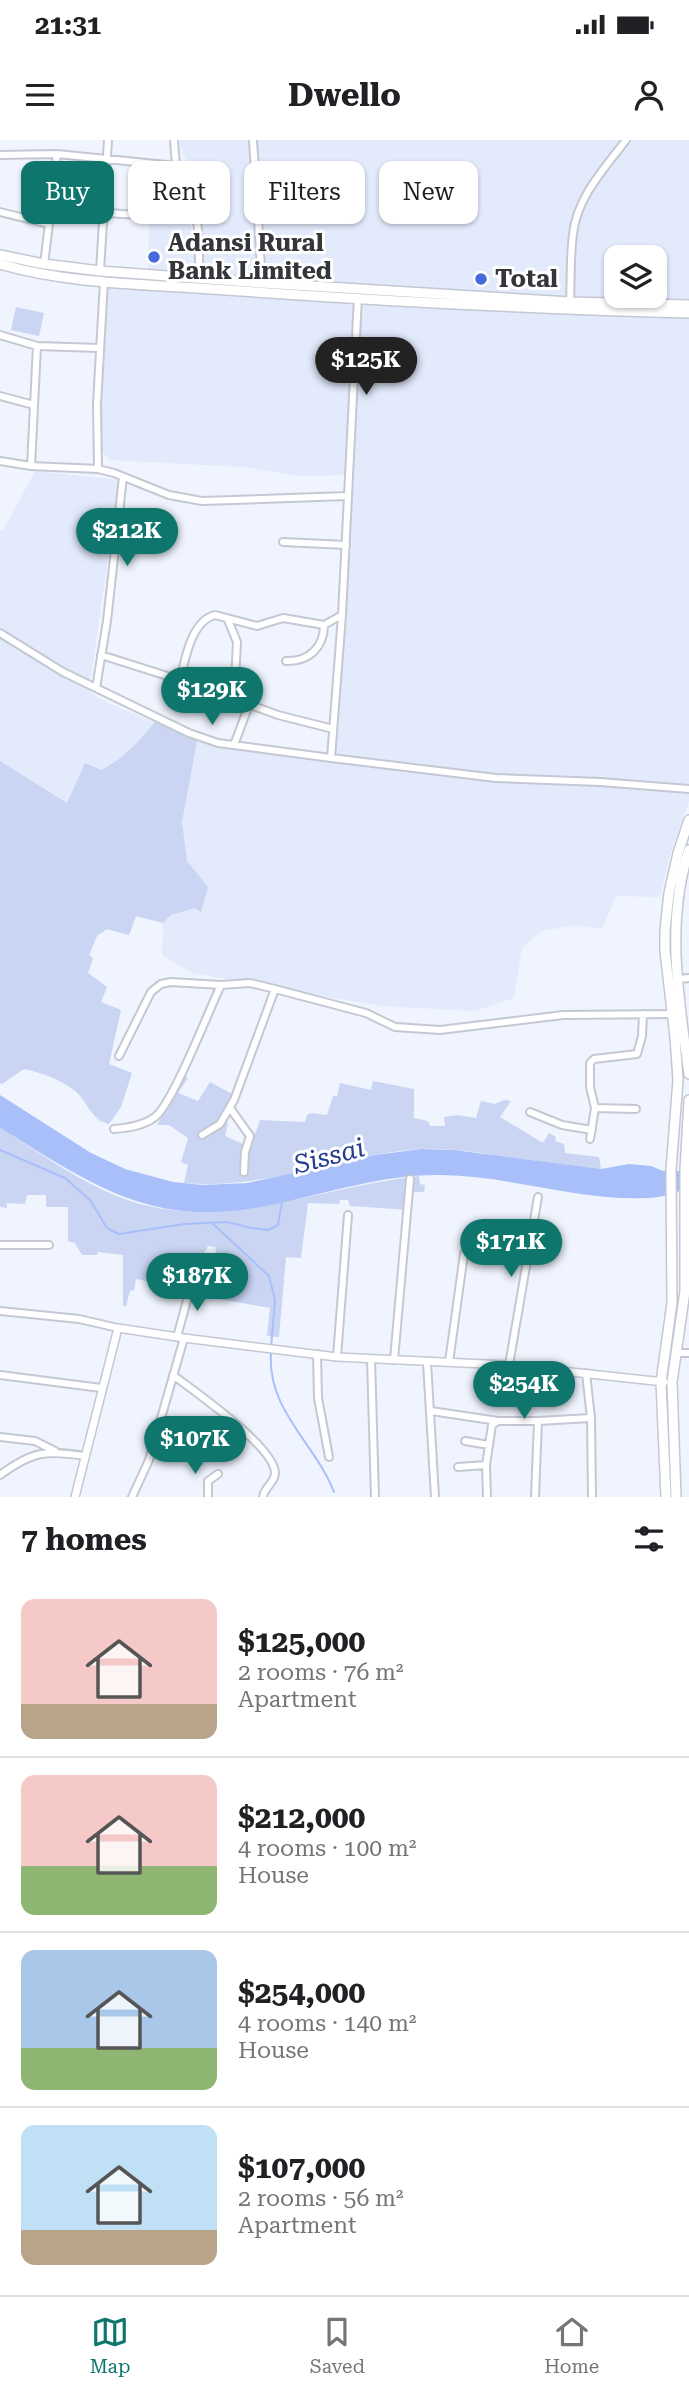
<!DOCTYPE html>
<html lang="en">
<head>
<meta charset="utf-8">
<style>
	:root { --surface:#fff; --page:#f2f2f2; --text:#202124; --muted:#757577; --line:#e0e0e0; --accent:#0f766e }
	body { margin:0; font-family:"Roboto Serif",serif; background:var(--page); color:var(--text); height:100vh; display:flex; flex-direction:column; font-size:26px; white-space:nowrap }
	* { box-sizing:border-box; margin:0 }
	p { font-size:23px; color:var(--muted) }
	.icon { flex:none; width:38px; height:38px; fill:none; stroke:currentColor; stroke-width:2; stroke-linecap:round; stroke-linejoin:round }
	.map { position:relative; height:1357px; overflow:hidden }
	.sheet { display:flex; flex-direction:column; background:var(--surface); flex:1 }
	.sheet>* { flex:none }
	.top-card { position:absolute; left:21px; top:21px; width:648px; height:63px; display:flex; gap:14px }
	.tools { position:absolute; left:604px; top:105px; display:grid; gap:14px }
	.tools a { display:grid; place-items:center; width:63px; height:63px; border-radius:14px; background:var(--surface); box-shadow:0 2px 5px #0004; font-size:35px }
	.price { position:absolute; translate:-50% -60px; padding:0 16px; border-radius:24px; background:var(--accent); color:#fff; font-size:23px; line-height:46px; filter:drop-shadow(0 2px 4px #0008) }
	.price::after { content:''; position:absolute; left:50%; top:42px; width:21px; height:16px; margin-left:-10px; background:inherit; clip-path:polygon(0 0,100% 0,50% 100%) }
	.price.on { background:#222; color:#fff }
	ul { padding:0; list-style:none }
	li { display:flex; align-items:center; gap:21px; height:175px; padding:0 21px }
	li+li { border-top:2px solid var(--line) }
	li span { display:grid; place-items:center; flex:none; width:196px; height:140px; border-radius:14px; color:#555 }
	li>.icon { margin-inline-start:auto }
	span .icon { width:84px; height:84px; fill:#fffc; stroke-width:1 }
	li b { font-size:30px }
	h2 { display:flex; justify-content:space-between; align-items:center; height:84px; padding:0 21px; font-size:30px }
	.chip { padding:0 24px; border-radius:14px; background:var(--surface); box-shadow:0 2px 5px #0004; font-size:24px; line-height:63px }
	.chip.on { background:var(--accent); color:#fff }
	.status { display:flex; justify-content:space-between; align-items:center; height:49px; padding:0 35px; background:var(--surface); direction:ltr }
	.status svg { height:19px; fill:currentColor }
	header { display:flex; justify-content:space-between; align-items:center; height:91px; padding:0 21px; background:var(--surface); font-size:32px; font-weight:700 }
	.menu { display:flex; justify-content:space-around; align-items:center; height:98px; border-top:2px solid var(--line); background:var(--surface); font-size:19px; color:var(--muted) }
	.menu a { display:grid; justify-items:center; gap:4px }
	.menu .on { color:var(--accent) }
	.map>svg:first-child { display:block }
</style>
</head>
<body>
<div class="status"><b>21:31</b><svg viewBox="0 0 49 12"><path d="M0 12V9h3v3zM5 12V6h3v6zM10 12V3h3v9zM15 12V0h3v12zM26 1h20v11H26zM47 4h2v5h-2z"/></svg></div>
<header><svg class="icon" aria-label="menu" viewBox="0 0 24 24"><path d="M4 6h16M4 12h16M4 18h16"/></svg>Dwello<svg class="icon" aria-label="person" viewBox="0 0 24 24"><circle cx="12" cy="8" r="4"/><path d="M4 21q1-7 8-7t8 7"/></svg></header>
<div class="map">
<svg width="689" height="1357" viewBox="0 0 689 1357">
	<rect width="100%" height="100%" fill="#eff4fe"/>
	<path fill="#e2eafc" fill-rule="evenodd" d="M180,0H689V661L670,715L660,757L616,756L602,789L576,785L542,791L522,807L514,858L475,871L381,866L192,833L162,815L163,783L136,776L129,795L107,789L97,796L89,815L93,818L88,833L107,847L101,862L121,870L109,924L132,933L121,967L109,984L98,981L76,951L47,934L24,929L2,944L0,943V390L3,391L35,331L119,340L89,552L108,563L206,604L335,621L352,335L300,336L243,327L109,320L102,311L100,298L107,148L206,154L201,79L193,35L180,7ZM616,117H654V156H616Z
		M185,62L193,93L195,136L148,131L149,83L164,80Z"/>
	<path fill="#c9d5f2" d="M16,167L44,173L39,196L11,190Z
		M156,581L197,601L182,682L187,721L208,747L201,772L195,768L171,775L163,783L136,776L129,795L107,789L97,796L89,815L93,818L88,833L107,847L101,862L121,870L109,924L132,933L121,967L109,984C89,978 89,962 75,951C60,939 42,933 24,929L2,944L0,943V621L67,663L85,623L101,630C124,619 139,601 156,581Z
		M184,936L188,938L178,953L198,961L210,942L234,955L220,979L228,983L225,996L243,1004L255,994L260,980L305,982L307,975L311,973L327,975L333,956H337L340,943L371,950L373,941L414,949V978L428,981L430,986H445L444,977L457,975L476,978L481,961L495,964L504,960L511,961L500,977L543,1003L549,993L556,997L555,1001L564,1004L565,1013L599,1017L601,1029C567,1025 534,1020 500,1016C474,1012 447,1008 421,1009C340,1014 265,1051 184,1043L188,1025L181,1022L188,998L169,985H157Z
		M0,988C41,1013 83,1045 130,1061C227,1092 323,1046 419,1036L420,1044L425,1045L424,1052H412L410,1070L350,1066L348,1060H340L339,1064L308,1063L301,1118L286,1117L279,1197L267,1196L270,1168L219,1159L220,1145L208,1143C219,1131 219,1122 215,1107L208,1106L195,1130L167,1124L161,1144L136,1139L134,1150L130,1151L126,1166H123V1115L98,1112L97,1115H82L75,1103L68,1101V1067H46V1055H27L25,1064L7,1063V1068L0,1067Z"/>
	<path fill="#a8bffa" d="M0,955L91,1013L125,1029L173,1042L203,1045L247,1043L375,1015L421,1009L454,1010L601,1029L629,1024L651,1026L663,1031H689V1048C676,1052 661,1058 648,1058C579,1061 511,1036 442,1035C383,1034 328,1053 271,1065C152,1090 95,1046 0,988Z"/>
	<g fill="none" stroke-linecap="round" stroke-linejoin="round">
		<path stroke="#a8bffa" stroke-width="2" d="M0,1010L65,1038L90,1060L107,1088L119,1094L185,1084L227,1082L251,1088L268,1090L278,1085L282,1062
			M213,1084L269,1136L275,1160L271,1208
			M271,1213C267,1270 315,1303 334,1352"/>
		<defs>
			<path id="minor" d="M174,0L176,26
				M253,0L262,143
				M0,15L57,14L176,26C201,54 199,102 199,138
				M0,72L49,84L44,124
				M104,72C119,74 139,77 152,69L158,24
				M49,84L57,14
				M100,131L108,0
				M104,141L97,264L98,329L114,333L169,355L202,361L347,356
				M358,157L342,475L331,618L496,638L600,642L689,649
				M570,164C571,141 570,117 573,94C577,57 605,28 626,0
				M0,195L37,206L100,208
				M0,256L34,265
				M0,321L31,326L98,329
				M31,326L37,206
				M283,402L346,405
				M228,480L237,502L234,559
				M0,493L63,532L96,548L107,481L123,337
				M101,515L180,540L212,559H234L278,575L333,589
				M286,521C309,522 324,507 324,485
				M180,540C185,520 191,481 215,475L257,486L283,478L324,485L342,475
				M96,548L189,593L218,603L331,618
				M234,605L249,565
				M678,839L689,838
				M119,916L151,852L161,844L171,842L221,845L250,843L275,849
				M230,968L250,996L245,1012L244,1032
				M636,969L595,968L590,947V923L594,919L637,914L642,896L643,874
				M530,972L562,985L592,990
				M114,989C128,988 143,986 155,977C173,963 209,870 221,845
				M202,995L220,984L234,960L275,849L366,873L395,887L440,890L563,875L676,874
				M590,999L595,968
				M0,1105H49
				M0,1171L79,1179L118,1188
				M177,1197L192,1142
				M677,1213H689
				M317,1214L318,1258L329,1317
				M337,1217L348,1075
				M371,1219L375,1357
				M394,1220L410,1039
				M427,1222L435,1357
				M449,1222L464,1114
				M509,1225L538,1057
				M586,1233L591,1278L592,1357
				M0,1235L101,1248
				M173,1235C195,1252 275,1307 275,1333C275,1343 264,1347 263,1357
				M431,1271L498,1281
				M0,1297L35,1301L55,1311
				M465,1301L489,1305
				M458,1327L486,1325
				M0,1335C33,1311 45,1310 85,1316
				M132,1357L149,1320L184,1198
				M208,1357V1341L218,1334
				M487,1357L486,1325L492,1285L498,1281H538
				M535,1357L538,1281L591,1278"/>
			<path id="tertiary" d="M75,1357L118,1188L184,1198L337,1217L506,1225L664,1242"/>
			<path id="secondary" d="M0,115L44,124L100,131L262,143L570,162L689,165
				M0,124C72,145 152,144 227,150C381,161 535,169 689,173
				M689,710C665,782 679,860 689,934
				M666,1357L661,1242L672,1163L671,1030L678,940L675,897L665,811V790L669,753L678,713L689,680
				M676,1357L672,1242L685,1151V1030L689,960"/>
		</defs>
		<use href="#minor" stroke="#c4c8d3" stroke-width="10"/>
		<use href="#tertiary" stroke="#c4c8d3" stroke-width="10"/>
		<use href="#secondary" stroke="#c4c8d3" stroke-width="12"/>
		<use href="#minor" stroke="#fff" stroke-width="6"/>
		<use href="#tertiary" stroke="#fff" stroke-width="7"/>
		<use href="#secondary" stroke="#fff" stroke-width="9"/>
	</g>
	<g fill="#466adc" stroke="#fff" stroke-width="2.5">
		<circle cx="154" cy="117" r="7"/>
		<circle cx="481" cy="139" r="7"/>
	</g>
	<g text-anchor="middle" stroke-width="6" stroke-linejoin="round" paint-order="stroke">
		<g font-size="24" font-weight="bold" fill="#35363a" stroke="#fff" text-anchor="start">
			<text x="168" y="111">Adansi Rural<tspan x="168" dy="28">Bank Limited</tspan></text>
			<text x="495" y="147">Total</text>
		</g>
		<g font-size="26" font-style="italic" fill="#253d90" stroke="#fff">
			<text transform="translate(329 1016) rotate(-15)" y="9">Sissai</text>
		</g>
	</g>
</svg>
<div class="tools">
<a><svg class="icon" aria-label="layers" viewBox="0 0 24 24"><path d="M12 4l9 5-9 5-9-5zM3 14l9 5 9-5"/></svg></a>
</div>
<b class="price on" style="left:366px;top:257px">$125K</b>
<b class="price" style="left:127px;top:428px">$212K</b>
<b class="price" style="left:212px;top:587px">$129K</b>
<b class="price" style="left:511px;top:1139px">$171K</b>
<b class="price" style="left:197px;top:1173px">$187K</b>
<b class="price" style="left:524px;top:1281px">$254K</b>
<b class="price" style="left:195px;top:1336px">$107K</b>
<div class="top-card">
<a class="chip on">Buy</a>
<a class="chip">Rent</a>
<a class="chip">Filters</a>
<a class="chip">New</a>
</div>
</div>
<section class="sheet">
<h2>7 homes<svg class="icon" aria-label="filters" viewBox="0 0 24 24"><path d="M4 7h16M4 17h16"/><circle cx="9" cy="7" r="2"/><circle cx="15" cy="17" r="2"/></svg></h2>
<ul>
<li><span style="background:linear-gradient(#f6c9c9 75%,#b9a48a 0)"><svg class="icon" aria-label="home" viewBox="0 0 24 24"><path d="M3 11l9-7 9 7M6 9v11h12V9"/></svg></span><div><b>$125,000</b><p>2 rooms · 76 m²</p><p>Apartment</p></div></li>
<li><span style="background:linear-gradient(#f6c9c9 65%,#8fb573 0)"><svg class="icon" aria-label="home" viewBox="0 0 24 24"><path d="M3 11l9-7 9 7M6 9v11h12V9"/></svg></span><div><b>$212,000</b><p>4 rooms · 100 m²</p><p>House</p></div></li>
<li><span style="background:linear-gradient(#a9c7e8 70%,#8fb573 0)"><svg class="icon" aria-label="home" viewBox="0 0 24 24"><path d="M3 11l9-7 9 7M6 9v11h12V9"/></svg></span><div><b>$254,000</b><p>4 rooms · 140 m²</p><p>House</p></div></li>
<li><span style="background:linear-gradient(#bfe0f5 75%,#b9a48a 0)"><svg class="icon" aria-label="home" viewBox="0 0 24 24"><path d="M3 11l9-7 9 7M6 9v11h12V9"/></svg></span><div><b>$107,000</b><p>2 rooms · 56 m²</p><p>Apartment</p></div></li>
</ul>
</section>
<nav class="menu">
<a class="on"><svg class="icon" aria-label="map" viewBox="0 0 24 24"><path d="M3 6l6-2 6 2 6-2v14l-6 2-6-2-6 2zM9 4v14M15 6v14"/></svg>Map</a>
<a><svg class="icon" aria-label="saved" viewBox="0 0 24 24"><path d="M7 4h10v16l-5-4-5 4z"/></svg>Saved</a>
<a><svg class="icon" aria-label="home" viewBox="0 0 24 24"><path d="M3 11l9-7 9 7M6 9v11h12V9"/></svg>Home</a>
</nav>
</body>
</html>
